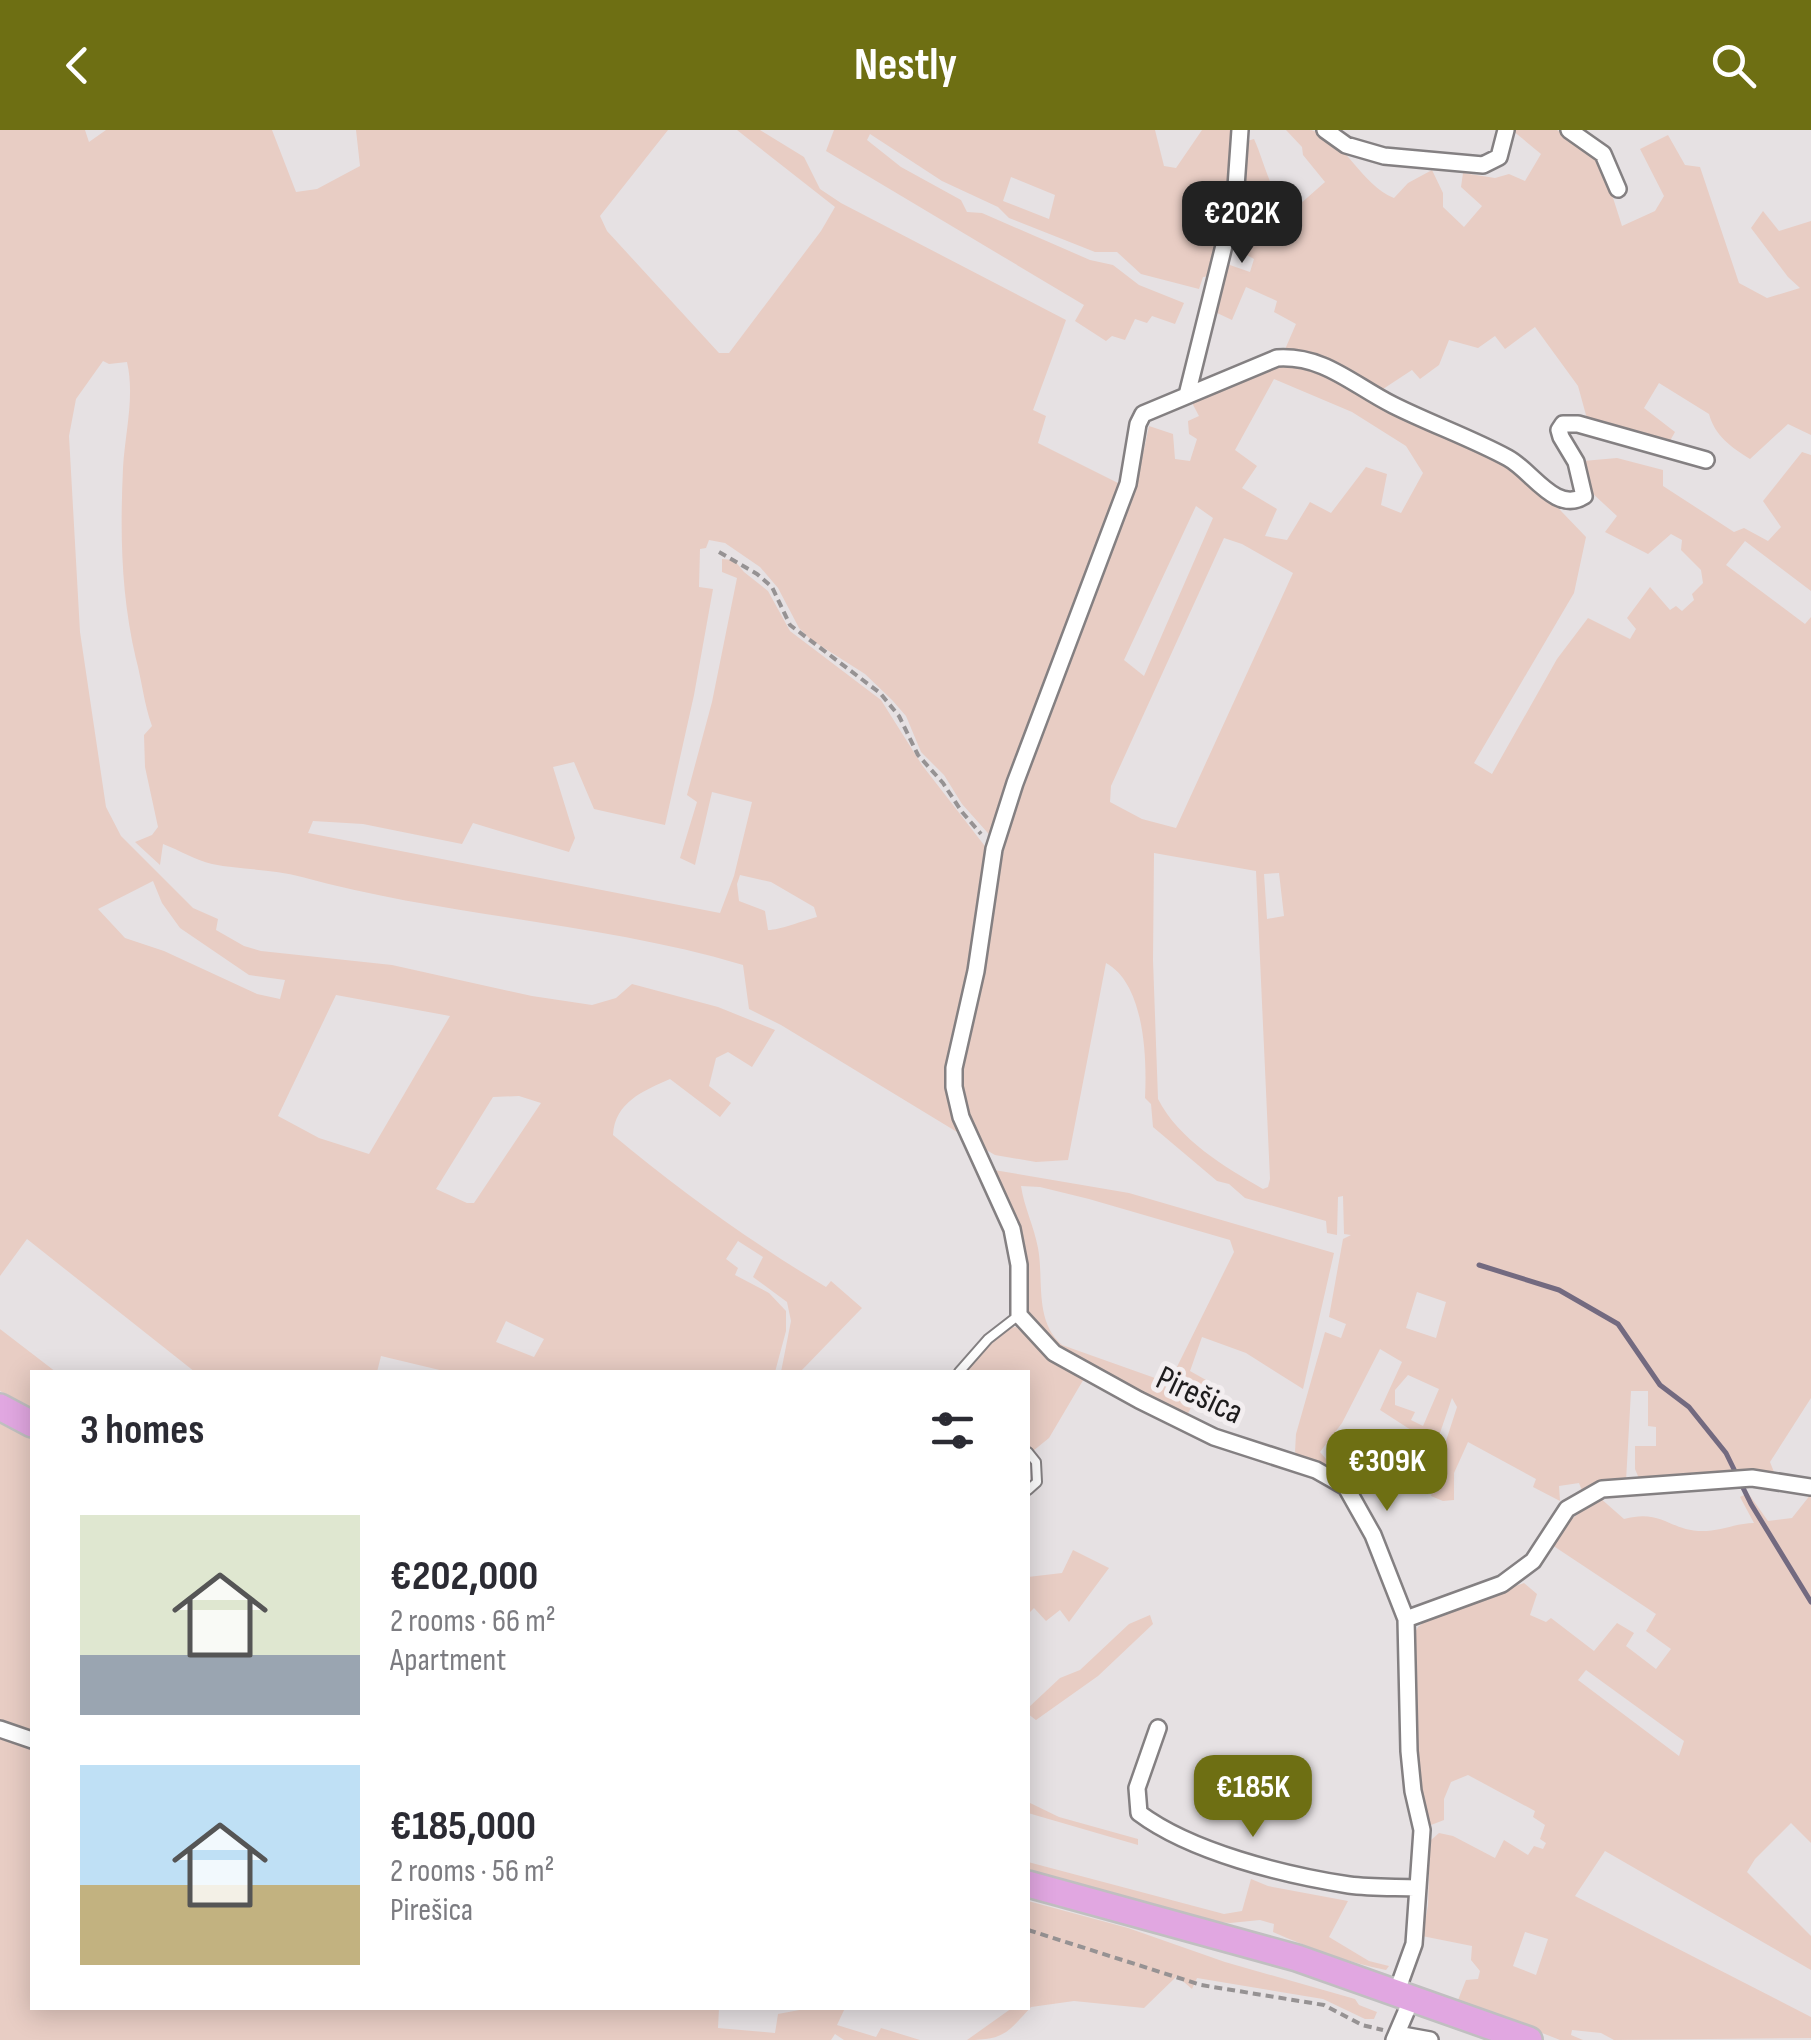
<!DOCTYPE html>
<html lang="en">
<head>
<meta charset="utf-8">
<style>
	:root { --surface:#fff; --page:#f7f7f7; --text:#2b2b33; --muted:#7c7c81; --accent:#6e6f13 }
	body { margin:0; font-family:"Sofia Sans Condensed",sans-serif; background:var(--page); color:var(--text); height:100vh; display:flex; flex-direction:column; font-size:38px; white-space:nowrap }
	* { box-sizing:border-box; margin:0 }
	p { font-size:32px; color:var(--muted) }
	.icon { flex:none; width:55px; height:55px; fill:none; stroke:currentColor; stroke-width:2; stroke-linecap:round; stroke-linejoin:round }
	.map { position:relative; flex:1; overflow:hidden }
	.drawer { position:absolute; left:30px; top:1240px; width:1000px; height:640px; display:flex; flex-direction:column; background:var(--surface); border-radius:0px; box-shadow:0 5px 25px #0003 }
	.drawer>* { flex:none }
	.price { position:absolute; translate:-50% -85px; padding:0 22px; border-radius:20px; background:var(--accent); color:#fff; font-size:32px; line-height:65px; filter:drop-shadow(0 2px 5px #0008) }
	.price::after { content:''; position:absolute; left:50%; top:60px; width:30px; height:22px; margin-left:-15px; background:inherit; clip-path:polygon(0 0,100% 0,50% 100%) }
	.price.active { background:#222; color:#fff }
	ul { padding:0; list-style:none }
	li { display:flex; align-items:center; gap:30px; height:250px; padding:0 50px }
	li span { display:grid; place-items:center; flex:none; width:280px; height:200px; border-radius:0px; color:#555 }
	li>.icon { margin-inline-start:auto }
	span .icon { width:120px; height:120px; fill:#fffc; stroke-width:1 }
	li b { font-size:42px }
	h2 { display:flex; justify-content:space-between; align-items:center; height:120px; padding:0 50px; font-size:42px }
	header { display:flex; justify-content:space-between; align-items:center; height:130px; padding:0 50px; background:var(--accent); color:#fff; font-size:45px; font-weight:700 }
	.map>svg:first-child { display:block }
</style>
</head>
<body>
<header><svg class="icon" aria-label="back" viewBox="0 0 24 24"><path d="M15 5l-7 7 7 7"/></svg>Nestly<svg class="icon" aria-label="search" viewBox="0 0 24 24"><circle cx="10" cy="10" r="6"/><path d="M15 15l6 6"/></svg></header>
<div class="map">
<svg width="1811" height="1910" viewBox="0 0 1811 1910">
	<rect width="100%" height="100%" fill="#e6e1e3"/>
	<path fill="#e8cdc4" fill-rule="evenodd" d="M0,0H85L89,12L106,0H272L296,62L317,59L360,36L356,0H668L600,86L607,101L719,223H729L821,101L835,77L737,0H760L804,27L820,59L841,73L1066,190L1033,280L1046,286L1038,313L1124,356L995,711L962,674L944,645L921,622L906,586L892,570L865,544L810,509L799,498L778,458L760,437L725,413L709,410L706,418L700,419L699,457L713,459L694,565L665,695L594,679L574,632L553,637L575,708L569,722L473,693L462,714L363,694L313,691L308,703L720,783L734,746L752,672L712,662L695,735L680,728L697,672L687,665L712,572L737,448L722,442V429L734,430L744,442L768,461L790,501L881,570L922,635L991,724L950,968L957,1002L781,895L749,879L743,835C599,792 447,787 302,747C273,739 242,740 212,734C195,730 179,720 163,714L160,735L135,712L152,705L158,697L145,637L144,605L152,596C144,574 142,551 136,529C121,465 120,404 123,338C125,302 135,267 127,232L109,234L103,231L76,269L69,306L80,502L106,677L121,706L193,778L218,789L216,800L244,816L261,821L392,835L532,866L592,875L616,868L632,854L718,877L775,900L752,937L728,922L716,928L709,956L731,973L720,987L670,949C643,961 615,972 613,1005C680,1061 751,1112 826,1157L831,1151L862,1178L800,1242H781L791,1191L787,1172L753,1147L763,1127L738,1111L726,1129L738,1138L735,1145L769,1163L786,1181V1201L775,1242H448L381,1226L377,1242H195L27,1109L0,1146ZM740,745L771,752L814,777L817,787C802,791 780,800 768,800L765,781L739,771L737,754ZM153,751L162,773L180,798L249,845L285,850L280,869L257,864L164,821L125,808L98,779ZM336,865L450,886L369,1024L319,1008L278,986ZM519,966L541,973L474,1073H467L436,1059L493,967ZM506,1191L544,1209L534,1227L496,1212Z
		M834,0H1155L1164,36L1176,38L1202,0H1233L1232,62L1212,146L1203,147L1199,159L1141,144L1117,122H1095L1009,88L998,77L942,51L870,4L867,10L901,37L961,70L967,82L982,83L1090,130L1113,135L1139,155L1184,173L1175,194L1152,186L1147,193L1135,189L1125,210L1112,206L1106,211L1075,191L1084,175L826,21ZM1011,47L1055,65L1049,89L1003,71Z
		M1286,0C1293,0 1304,0 1311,0C1346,10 1361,55 1394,68L1408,53L1432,40L1443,63V77L1464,97L1482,76L1461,57L1463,43L1495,48L1509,44L1525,51L1541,24L1512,0H1557L1600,27L1622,96L1655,81L1664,66L1640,19L1668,5L1685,35L1700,37L1739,153L1767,168L1800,158L1788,147L1751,98L1763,81L1779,101L1811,91V305L1788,294L1750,329C1731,317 1715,306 1709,284L1659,253L1644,278L1675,302L1667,316L1589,296L1578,256L1535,197L1505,219L1495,206L1478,218L1449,210L1439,235L1420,249L1412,240L1380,261L1283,224L1296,194L1274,182L1277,171L1246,157L1232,190L1215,182L1227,134L1250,142L1254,129L1232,117L1244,46V12L1254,9C1264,31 1269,59 1285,75L1294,71L1299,75L1325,52L1303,25L1302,17Z
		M1282,233L1309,236L1514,332L1586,407L1574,463L1474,633L1492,644L1557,529L1588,488L1630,509L1636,499L1627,488L1650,457L1670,480L1676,476L1682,481L1694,470L1692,464L1703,453L1701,440L1681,420L1682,410L1671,404L1648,424L1605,402L1617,386L1591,362L1583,331L1617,328L1663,340V356L1734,402L1744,398L1768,411L1781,397L1763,371L1802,322L1811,325V461L1745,411L1726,435L1805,494L1811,487V1268L1770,1332L1774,1342L1640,1351L1635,1339V1316H1656V1297L1648,1296V1261H1631L1626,1351L1583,1363L1579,1353L1559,1356L1560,1371L1533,1357L1536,1349L1468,1312L1454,1343V1370L1443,1371L1431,1366L1446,1325L1445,1314L1457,1277L1452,1268L1422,1355L1390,1333L1407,1312L1419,1320L1425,1309L1380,1280L1402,1232L1380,1219L1342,1293L1320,1322L1326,1329V1334L1300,1329L1295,1322L1296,1304L1325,1202L1341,1208L1346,1194L1329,1187L1343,1109L1351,1105L1344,1104L1343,1066L1338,1067L1337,1105L1327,1103L1326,1091L1245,1068L1229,1054L1217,1051L1153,997L1151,974L1145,968C1147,929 1145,854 1106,833L1068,1030L1036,1032L995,1025L981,1017L961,971L959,940L976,876L992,770L1012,687L1032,626L1136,356L1149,296L1173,304L1175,329L1190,331L1197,309L1189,304L1188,291L1199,286L1191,271ZM1274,249L1352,282L1406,316L1423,343L1401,383L1381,375L1387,344L1366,337L1331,383L1310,372L1287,410L1265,406L1277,379L1242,358L1257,336L1235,320ZM1196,376L1213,388L1144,546L1124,530ZM1224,408L1242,414L1293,443L1176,698L1142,689L1110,672L1111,656ZM1154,723L1256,741L1270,1049L1268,1057L1263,1059C1225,1037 1179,1010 1158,969L1153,830ZM1279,743L1284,786L1267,789L1264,744ZM1417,1162L1446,1172L1436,1208L1406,1198ZM1408,1245L1439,1259L1423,1296L1411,1290L1415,1282L1395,1275V1260Z
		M994,1040L1129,1063L1334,1123L1303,1259L1246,1223L1202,1207L1190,1241L1206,1250L1186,1287L1051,1214L1033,1194L1025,1176ZM1021,1056L1040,1057L1089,1069L1230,1110L1234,1122L1169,1253L1062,1215C1034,1191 1044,1150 1038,1118C1034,1096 1024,1077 1021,1056Z
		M1016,1197L1053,1229L1085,1247L1049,1308L1033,1321L1028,1316V1242H965L1005,1198Z
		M0,1199L56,1242H32V1279L0,1261Z
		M0,1290L32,1306V1604L0,1592Z
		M1748,1363L1768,1391L1792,1388L1811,1364V1713L1791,1693L1755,1729L1747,1742L1811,1806V1840L1605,1721L1575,1766L1811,1887V1908L1614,1910L1601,1903L1572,1900L1571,1905L1583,1910H1560L1458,1870L1466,1850L1478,1849L1480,1841L1471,1830L1472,1816L1422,1806L1428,1776L1430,1711L1439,1703L1453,1706L1495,1728L1504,1710L1528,1725L1534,1716L1543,1719L1546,1713L1540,1709L1545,1695L1533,1687L1535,1681L1468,1645L1451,1652L1444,1669V1690L1431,1695L1425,1691L1415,1620L1413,1506L1418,1497L1430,1487L1524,1453L1537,1464L1530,1485L1546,1492L1551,1488L1594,1521L1617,1493L1634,1503L1626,1516L1656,1539L1671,1519L1646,1501L1656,1484L1552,1415L1563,1396L1599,1367L1624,1389C1664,1378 1670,1403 1707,1401C1723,1400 1738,1393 1754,1393L1740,1367ZM1586,1540L1684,1611L1679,1626L1578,1550ZM1525,1802L1548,1809L1536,1845L1513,1836Z
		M1073,1420L1109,1438L1069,1492L1060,1480L1046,1491L1034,1478L1028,1484V1447L1062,1443Z
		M1150,1485L1153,1494L1098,1546L1036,1590L1028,1584V1578L1060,1548L1080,1540L1129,1494Z
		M0,1606L32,1615V1878H719L718,1898L775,1903L778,1884L810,1878H845L837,1895L876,1907L881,1898L920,1910H844L835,1904L831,1910H0Z
		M1028,1672L1059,1687L1138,1709V1715L1028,1683Z
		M1028,1732L1224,1784L1242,1781L1251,1749L1268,1756L1348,1771L1329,1807L1369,1831L1389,1836L1386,1840C1346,1832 1310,1818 1273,1802L1274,1794L1260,1790L1230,1793L1188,1789L1028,1743Z
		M1028,1771L1128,1798L1225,1832L1355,1869L1359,1875L1377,1882L1374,1889H1365L1323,1869L1197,1848L1192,1859L1177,1846L1144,1878L1074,1871L1031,1877C1007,1903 1004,1910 967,1910L1012,1878H1028Z"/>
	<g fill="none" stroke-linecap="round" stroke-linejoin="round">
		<path stroke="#736a80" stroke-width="5" d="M1479,1135L1559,1160L1618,1194L1660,1255L1689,1277L1726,1323L1751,1374L1811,1472"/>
		<defs>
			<path id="lane" d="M959,1242L988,1209L1019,1185
				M1028,1322L1036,1332L1037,1352L1028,1360"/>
			<path id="street" d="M1325,0L1346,15L1384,26L1483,35L1499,27L1506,0
				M1569,0L1603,24L1618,59
				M1187,265L1235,71L1240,0
				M1406,1489L1502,1454L1533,1431L1567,1379L1602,1359L1752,1348L1811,1357
				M1158,1598L1137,1658L1139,1683C1191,1722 1284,1745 1349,1755C1371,1758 1396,1757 1418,1758
				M0,1599L32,1610
				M1397,1861L1414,1814L1422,1700L1413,1661L1409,1621L1406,1489L1373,1405L1346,1357L1316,1340L1214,1307L1139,1270L1054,1223L1019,1185V1135L1012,1099L961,987L954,957V938L976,841L994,719L1015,653L1128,354L1138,294L1143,284L1277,228C1324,225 1353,255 1393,275C1431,294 1471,308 1508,328C1532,341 1556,384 1584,366L1576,332L1561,307L1559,300L1563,294H1578L1706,330
				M1397,1904L1430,1910
				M1394,1910L1412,1868"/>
			<path id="primary" d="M0,1277L32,1294
				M1028,1754L1297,1828L1529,1910"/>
		</defs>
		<use href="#lane" stroke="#848082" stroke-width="12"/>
		<use href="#street" stroke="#848082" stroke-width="20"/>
		<use href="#primary" stroke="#c0bfc0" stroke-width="30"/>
		<path stroke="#969293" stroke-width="4" stroke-dasharray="8 5" stroke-linecap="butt" d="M719,422L757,444L772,457L790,495L880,563L899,586L918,625L943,653L962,682L981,704
			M1028,1800L1201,1855L1324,1875L1362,1895L1383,1900"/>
		<use href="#lane" stroke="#fff" stroke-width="8"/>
		<use href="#street" stroke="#fff" stroke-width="15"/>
		<use href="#primary" stroke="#e1a7e1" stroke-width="25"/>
	</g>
	<g text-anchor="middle" stroke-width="10" stroke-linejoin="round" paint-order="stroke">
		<g font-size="35" fill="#1e1c1d" stroke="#f3eef0">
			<text transform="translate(1200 1264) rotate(25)" y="12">Pirešica</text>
		</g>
	</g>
</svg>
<b class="price active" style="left:1242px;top:136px">€202K</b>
<b class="price" style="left:1387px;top:1384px">€309K</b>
<b class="price" style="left:1253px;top:1710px">€185K</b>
<section class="drawer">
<h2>3 homes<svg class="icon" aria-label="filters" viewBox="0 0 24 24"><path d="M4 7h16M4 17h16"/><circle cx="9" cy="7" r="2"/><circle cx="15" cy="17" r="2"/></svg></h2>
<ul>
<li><span style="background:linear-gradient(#dfe7d0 70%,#9aa5b1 0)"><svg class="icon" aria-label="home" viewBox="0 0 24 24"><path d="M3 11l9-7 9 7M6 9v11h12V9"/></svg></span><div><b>€202,000</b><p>2 rooms · 66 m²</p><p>Apartment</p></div></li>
<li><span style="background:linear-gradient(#bfe0f5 60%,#c2b280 0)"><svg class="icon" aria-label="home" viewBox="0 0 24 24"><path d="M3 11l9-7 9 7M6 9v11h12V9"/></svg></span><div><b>€185,000</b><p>2 rooms · 56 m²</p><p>Pirešica</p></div></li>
</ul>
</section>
</div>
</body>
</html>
